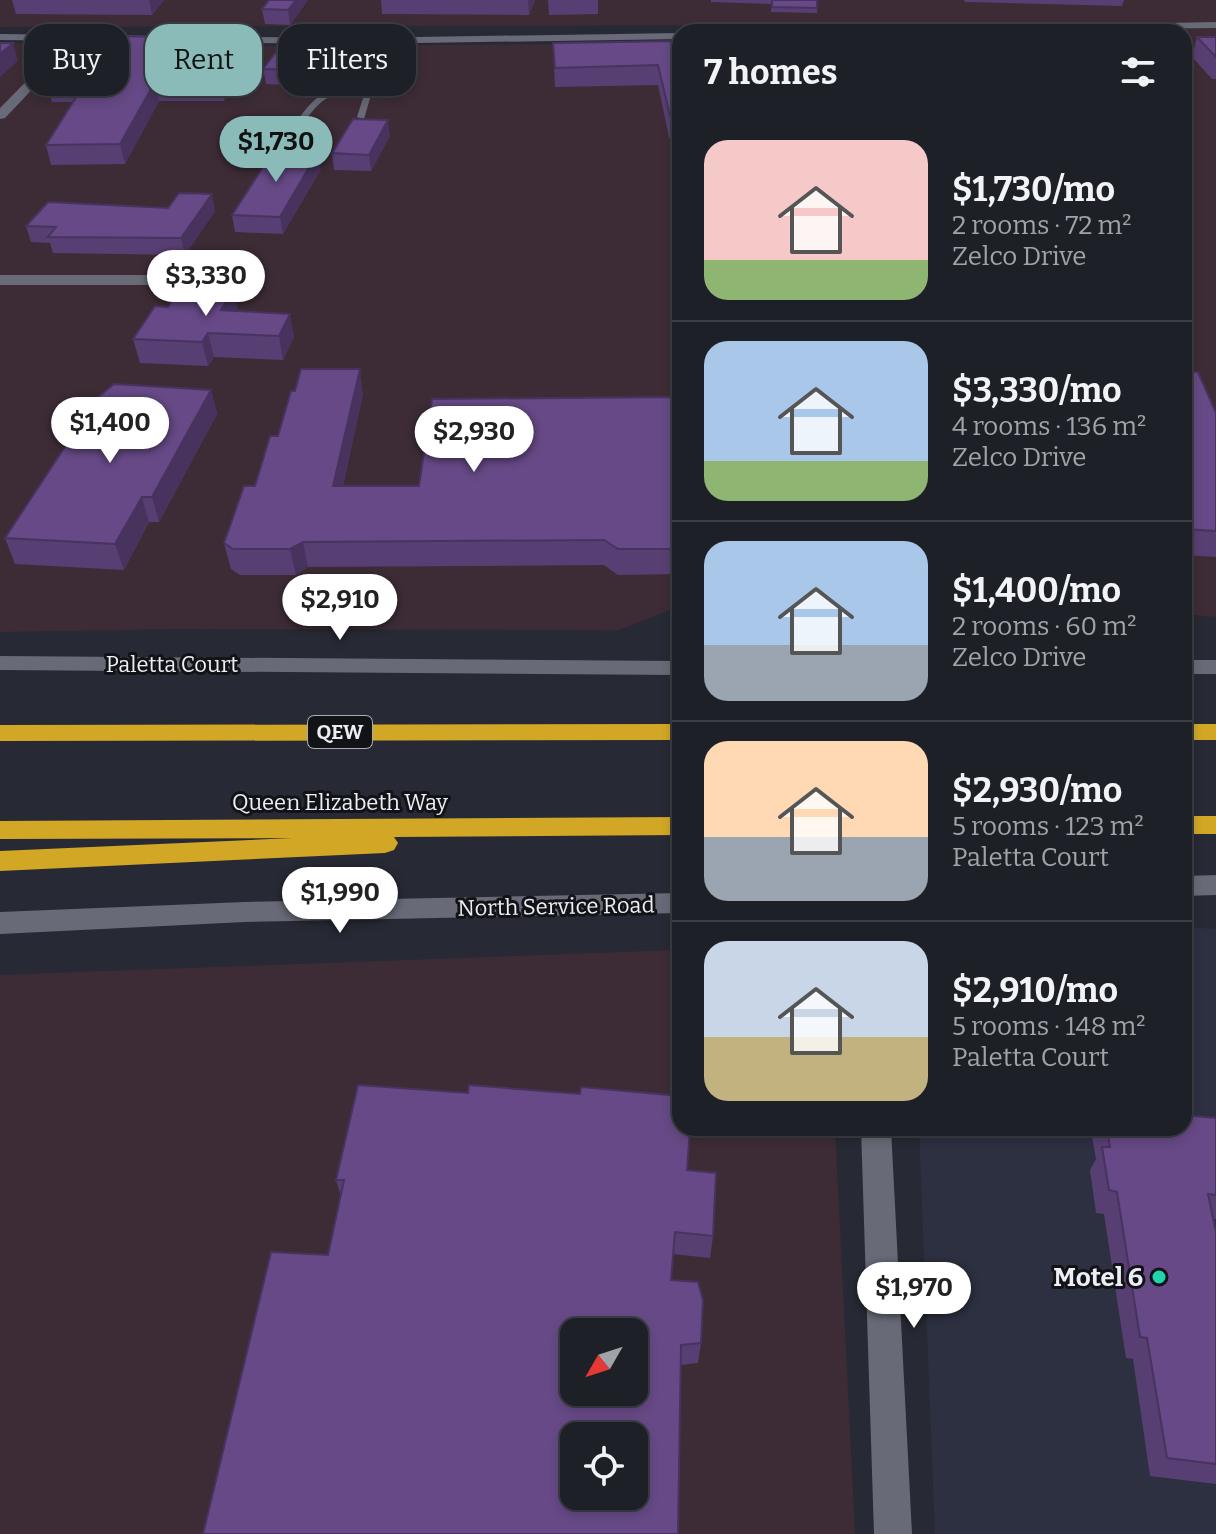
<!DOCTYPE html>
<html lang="en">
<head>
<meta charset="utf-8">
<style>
	:root { --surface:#1d2027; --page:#2a2d33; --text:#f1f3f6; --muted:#a0a3a7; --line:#3b3e44; --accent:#8bbbb9 }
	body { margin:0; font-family:Bitter,serif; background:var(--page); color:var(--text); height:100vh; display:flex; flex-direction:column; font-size:30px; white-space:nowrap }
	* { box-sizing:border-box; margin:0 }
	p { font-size:26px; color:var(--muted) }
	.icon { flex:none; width:44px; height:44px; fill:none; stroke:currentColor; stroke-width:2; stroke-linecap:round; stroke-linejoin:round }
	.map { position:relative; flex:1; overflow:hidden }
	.sheet { position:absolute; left:672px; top:24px; width:520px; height:1112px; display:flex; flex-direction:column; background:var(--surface); border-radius:24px; box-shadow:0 4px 12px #0003,0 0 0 2px var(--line) }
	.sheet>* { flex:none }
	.banner { position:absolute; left:24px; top:24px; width:528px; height:72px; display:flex; gap:16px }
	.needle { width:52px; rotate:231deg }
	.buttons { position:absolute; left:560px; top:1318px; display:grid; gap:16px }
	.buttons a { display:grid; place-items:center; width:88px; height:88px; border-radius:16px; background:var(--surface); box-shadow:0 4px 12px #0003,0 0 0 2px var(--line); font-size:40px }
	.price { position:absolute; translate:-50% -68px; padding:0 18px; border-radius:28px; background:#fff; color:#222; font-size:26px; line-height:52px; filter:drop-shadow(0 2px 4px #0008) }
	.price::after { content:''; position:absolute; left:50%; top:48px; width:24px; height:18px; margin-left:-12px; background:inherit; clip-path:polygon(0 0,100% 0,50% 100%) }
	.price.current { background:var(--accent); color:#111 }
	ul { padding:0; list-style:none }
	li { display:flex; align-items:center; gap:24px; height:200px; padding:0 32px }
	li+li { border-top:2px solid var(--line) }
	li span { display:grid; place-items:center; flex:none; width:224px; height:160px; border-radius:24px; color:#555 }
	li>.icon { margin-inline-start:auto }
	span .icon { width:96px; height:96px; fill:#fffc; stroke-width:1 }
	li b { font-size:34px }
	h2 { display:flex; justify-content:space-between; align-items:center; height:96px; padding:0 32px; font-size:34px }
	.chip { padding:0 28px; border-radius:24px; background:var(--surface); box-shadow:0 4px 12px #0003,0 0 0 2px var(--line); font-size:28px; line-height:72px }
	.chip.current { background:var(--accent); color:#111 }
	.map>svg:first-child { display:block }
</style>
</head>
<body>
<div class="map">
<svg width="1216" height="1534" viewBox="0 0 1216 1534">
	<rect width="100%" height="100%" fill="#272a34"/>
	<path fill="#2d3041" d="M1184,927L1216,929V1534H935L919,1128H1184Z"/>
	<path fill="#3d2c36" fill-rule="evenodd" d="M0,0H1216V617L1184,614V32H801L800,25L0,27Z
		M0,43L313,46L680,43V606L619,630L176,629L0,632Z
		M680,950V1128H835L855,1534H0V975ZM574,1332H634V1392H574ZM574,1436H634V1496H574Z"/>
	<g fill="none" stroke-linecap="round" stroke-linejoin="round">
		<path fill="#686b77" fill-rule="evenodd" d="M384,38L387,40L364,119L357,117L366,89C331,91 322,97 302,125H296L295,123C307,108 316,94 335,88L342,72L349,74L343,87L367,85L373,66H340L336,64L340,62H374L381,40Z"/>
		<path fill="#686b77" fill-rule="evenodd" d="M71,36L81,38L5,118L0,119V108Z
			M0,275H223L231,280L223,285H0Z
			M0,656L680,661V675L0,670Z"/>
		<path fill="#686b77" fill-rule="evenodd" d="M1216,22V28L854,32L860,29Z
			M680,33V39L353,44L0,40V34L353,38Z
			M1184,660H1216V674H1184Z
			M1216,875V895L1184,896V876Z
			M680,893V913L245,922L0,934V912L245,902Z
			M861,1128H891L912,1534H874Z"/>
		<path fill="#d2a726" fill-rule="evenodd" d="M680,724V740L0,741V725Z
			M1184,724H1216V740H1184Z
			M1184,816H1216V834H1184Z
			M680,817V835L394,837L398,843L394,850L385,853L0,871V851L293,838L0,839V821Z"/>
	</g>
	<path fill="#583f73" d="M12,0H164L152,15L16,14Z
		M269,0H308L290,25L265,24L262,9Z
		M381,0H535L529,15L382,14Z
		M548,0H598V14L549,15Z
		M711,0H817V13L771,12L772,4L711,2Z
		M964,0H1124L1122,6L965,2Z
		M1197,37H1216V79H1212L1192,57Z
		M323,41L325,56L305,86L266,84L263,69Z
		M680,41V156H679L669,137L658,85L555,87L553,43Z
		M187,47H242L245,66L224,101H159L125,164L51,165L46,145L73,102H52L46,83L84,57Z
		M390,136L371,171L334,170L332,153Z
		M321,169L283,234L235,232L232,215Z
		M215,211L185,255L53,253L50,243L31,242L26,226Z
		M233,289L238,311L294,337L283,360L214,357L208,366L140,363L133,339L168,307Z
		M1184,372L1216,413V557L1184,555Z
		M211,390L217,414L159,522H149L124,570L15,564L5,538Z
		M363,394L343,486H419L680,397V574L618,575L604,565L308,567L296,575H240L231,569L224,543L255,486L278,436Z
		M1216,1118V1219H1213L1216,1232V1484L1150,1476L1133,1359L1126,1358L1104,1214L1096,1213L1090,1170L1096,1159L1091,1131L1093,1128H1184Z
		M687,1170L713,1236L710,1258L673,1254L671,1280L701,1343L698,1363L681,1365L328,1255L341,1196L336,1180Z"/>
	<path fill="#47335e" d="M149,0H164L152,15Z
		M296,0H308L290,25L288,10Z
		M528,0H535L529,15Z
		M185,37L189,55L178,46Z
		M323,41L325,56L305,86L303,70Z
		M13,43L18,61L0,77V54Z
		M242,47L245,66L224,101L220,82Z
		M155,82L159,101L125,164L120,144Z
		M388,120L390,136L371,171L369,155Z
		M318,152L321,169L283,234L280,217Z
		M212,194L215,211L185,255L181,238Z
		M233,289L238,313L221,310Z
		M290,314L294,337L283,360L279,336Z
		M208,333L214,357L208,366L202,342Z
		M360,369L363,394L337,512L333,486Z
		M211,390L217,414L159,522L152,497Z
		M142,497L149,522L124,570L115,544Z
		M303,542L308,567L296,575L290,549Z"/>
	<path fill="#664986" stroke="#47335e" stroke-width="2" fill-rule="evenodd" d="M269,0H296L288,10L262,9Z
		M772,0H817V8L772,7Z
		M1024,30L1076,31V32H1025Z
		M105,36L185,37L178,46L242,47L220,82H155L120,144L46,145L85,83H46L68,57H84Z
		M1197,37H1216V57Z
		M285,40L323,41L303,70L263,69Z
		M680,41V135L670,116L658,65L555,68L553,43Z
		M0,43H13L0,54Z
		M353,119L388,120L369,155L332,153Z
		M274,150L318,152L280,217L232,215Z
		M179,193L212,194L181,238L48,237L56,227L26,226L48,202L168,208Z
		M181,287L233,289L221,310L290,314L279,336L208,333L202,342L133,339L155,306L168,307Z
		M301,369H360L333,486H419L432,399L680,397V549H618L604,540L303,542L290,549H233L224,543L244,486H255L270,436H278L291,391H295Z
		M1184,372H1198L1216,413V531L1184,529Z
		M114,384L211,390L152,497H142L115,544L5,538L97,398Z
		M358,1085L468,1093L469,1085L580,1094L581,1087L680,1096V1128H690L687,1170L716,1173L713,1236L675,1232L671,1280L698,1282L703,1300L701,1343L681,1345L678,1534H203L271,1252L328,1255L344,1180H336ZM574,1332H634V1392H574ZM574,1436H634V1496H574Z
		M1184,1115L1216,1118V1195L1208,1194L1216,1232V1464L1167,1458L1147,1338L1140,1337L1117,1192L1109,1190L1102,1147H1110L1107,1128H1184Z"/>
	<circle fill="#1ed5b0" stroke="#121317" stroke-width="3" cx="1159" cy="1277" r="8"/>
	<g text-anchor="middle" stroke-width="6" stroke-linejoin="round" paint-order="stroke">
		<rect fill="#121317" stroke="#abacb2" stroke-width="2" x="308" y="716" width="64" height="32" rx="6"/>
		<g font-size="20" font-weight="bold" fill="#eceef5">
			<text x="340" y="739">QEW</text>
		</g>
		<g font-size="22" fill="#eceef5" stroke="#121317">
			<text x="172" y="672">Paletta Court</text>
			<text x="340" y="810">Queen Elizabeth Way</text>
			<text transform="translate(556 906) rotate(-1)" y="8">North Service Road</text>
		</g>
		<g font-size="26" font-weight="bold" fill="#eceef5" stroke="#121317" text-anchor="end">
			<text x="1143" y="1286">Motel 6</text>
		</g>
	</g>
</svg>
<div class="buttons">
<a><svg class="needle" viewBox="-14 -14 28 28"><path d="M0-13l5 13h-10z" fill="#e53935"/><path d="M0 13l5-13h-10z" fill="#a0a3a7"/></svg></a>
<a><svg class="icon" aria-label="locate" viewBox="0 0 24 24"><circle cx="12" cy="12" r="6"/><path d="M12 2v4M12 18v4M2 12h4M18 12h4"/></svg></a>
</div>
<b class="price current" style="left:276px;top:184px">$1,730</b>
<b class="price" style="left:206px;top:318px">$3,330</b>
<b class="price" style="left:110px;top:465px">$1,400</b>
<b class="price" style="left:474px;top:474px">$2,930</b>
<b class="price" style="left:340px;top:642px">$2,910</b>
<b class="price" style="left:340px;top:935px">$1,990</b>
<b class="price" style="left:914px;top:1330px">$1,970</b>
<div class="banner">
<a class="chip">Buy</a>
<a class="chip current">Rent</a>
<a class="chip">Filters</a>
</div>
<section class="sheet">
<h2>7 homes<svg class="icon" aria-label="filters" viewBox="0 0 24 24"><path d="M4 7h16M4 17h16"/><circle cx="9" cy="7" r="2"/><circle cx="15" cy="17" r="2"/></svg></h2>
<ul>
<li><span style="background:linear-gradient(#f6c9c9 75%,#8fb573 0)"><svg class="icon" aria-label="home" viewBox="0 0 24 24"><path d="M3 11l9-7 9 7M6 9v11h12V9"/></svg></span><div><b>$1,730/mo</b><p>2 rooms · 72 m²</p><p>Zelco Drive</p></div></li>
<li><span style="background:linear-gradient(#a9c7e8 75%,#8fb573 0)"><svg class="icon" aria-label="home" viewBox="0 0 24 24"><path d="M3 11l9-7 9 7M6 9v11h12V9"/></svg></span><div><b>$3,330/mo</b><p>4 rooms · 136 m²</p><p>Zelco Drive</p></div></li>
<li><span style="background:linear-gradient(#a9c7e8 65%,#9aa5b1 0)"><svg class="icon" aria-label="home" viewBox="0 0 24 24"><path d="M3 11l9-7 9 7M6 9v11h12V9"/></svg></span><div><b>$1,400/mo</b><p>2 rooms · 60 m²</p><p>Zelco Drive</p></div></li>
<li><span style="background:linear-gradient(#ffd9b3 60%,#9aa5b1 0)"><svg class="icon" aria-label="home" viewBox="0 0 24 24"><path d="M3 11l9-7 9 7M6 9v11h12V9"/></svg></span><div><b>$2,930/mo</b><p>5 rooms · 123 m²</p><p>Paletta Court</p></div></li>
<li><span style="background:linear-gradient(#c9d6e8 60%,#c2b280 0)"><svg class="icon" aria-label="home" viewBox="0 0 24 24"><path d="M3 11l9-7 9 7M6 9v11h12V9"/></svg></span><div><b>$2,910/mo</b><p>5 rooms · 148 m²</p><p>Paletta Court</p></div></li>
</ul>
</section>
</div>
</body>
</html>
